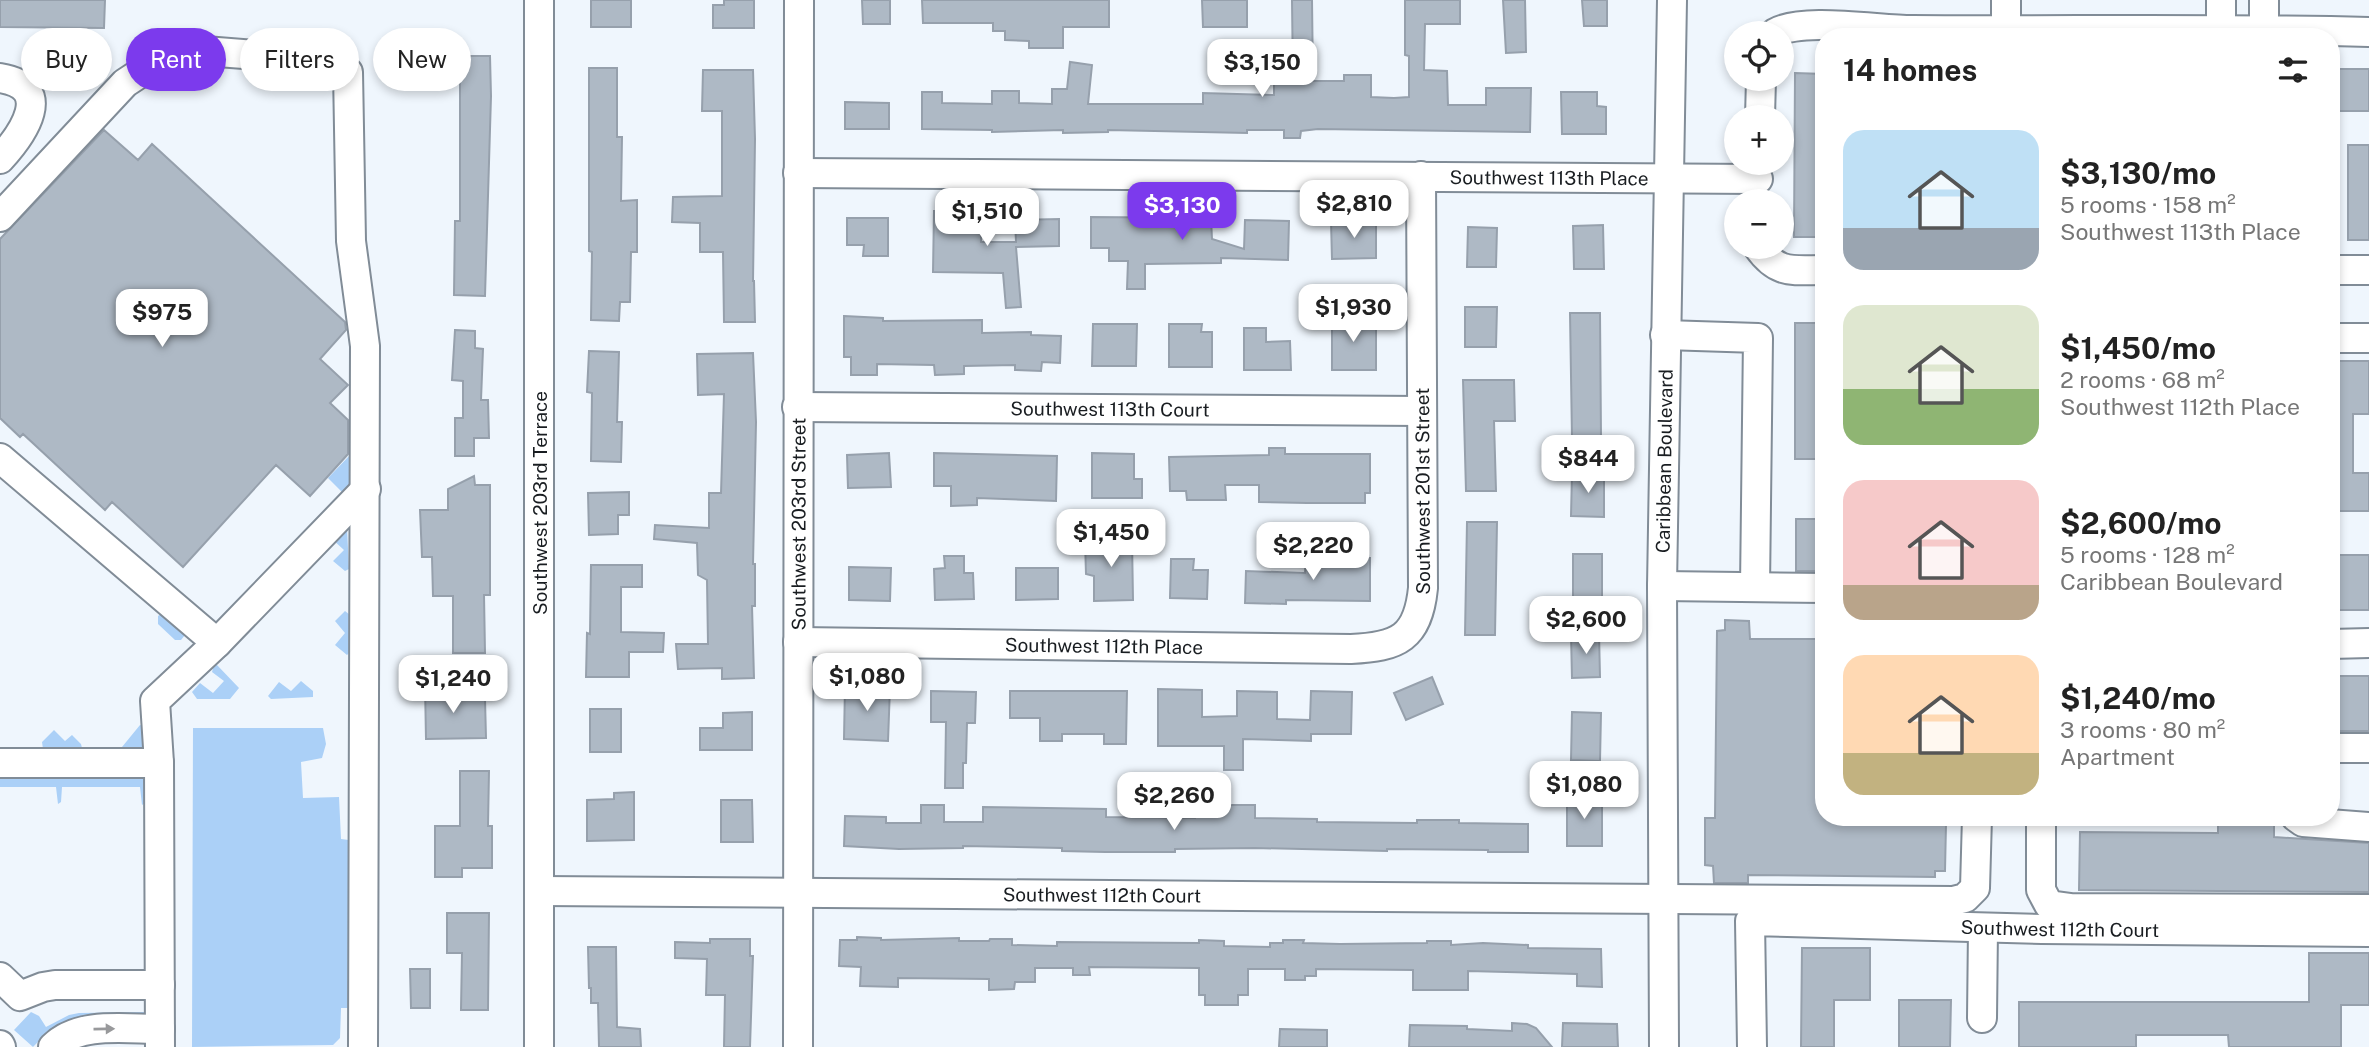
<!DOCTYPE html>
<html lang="en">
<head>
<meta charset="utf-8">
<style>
	:root { --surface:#fff; --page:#f2f2f2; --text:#222; --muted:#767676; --accent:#7c3aed }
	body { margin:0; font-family:"Public Sans",sans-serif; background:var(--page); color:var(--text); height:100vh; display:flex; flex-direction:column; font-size:26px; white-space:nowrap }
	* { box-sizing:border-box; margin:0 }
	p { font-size:23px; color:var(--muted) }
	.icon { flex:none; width:38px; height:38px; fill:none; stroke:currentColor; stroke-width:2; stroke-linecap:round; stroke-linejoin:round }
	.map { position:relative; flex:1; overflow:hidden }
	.panel { position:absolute; left:1815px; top:28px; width:525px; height:798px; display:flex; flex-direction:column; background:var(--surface); border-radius:28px; box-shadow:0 4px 10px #0003 }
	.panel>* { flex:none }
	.guide { position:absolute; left:21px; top:28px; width:665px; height:63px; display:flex; gap:14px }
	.fabs { position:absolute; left:1724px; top:21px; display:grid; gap:14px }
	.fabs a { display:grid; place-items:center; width:70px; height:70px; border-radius:50%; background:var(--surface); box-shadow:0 4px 10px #0003; font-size:35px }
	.price { position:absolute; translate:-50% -60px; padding:0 16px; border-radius:14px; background:#fff; color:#222; font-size:23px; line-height:46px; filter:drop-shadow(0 2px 4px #0008) }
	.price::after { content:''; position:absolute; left:50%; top:42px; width:21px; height:16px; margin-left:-10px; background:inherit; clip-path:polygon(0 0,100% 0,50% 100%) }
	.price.current { background:var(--accent); color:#fff }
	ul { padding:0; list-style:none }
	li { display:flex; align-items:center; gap:21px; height:175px; padding:0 28px }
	li span { display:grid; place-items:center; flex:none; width:196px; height:140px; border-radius:21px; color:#555 }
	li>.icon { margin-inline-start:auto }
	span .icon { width:84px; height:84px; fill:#fffc; stroke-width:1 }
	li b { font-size:30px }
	h2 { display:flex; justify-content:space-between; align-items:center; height:84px; padding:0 28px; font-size:30px }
	.pill { padding:0 24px; border-radius:32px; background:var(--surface); box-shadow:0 4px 10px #0003; font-size:24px; line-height:63px }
	.pill.current { background:var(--accent); color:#fff }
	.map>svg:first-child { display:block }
</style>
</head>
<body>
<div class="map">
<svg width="2369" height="1047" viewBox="0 0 2369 1047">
	<rect width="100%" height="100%" fill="#eff6fd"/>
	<path fill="#abd0f7" d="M351,454L354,479L345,491L342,492L328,478Z
		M347,528L349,569L345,571L333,561L344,550L332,539Z
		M345,611L350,615V652L347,655L335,645L345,633L335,621Z
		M164,612L183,628L185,635L181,640H175L158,624V616Z
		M214,665H217L239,688L230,699H197L192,692L200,683L213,693L224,681L212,672Z
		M301,681L313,691V697L271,699L268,696L279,682L291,691Z
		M140,725L144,726L145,746L142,748L122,747Z
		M193,728H323L326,744L322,758L301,762L303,798L339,797L341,839L349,840V1008H341L340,1038L333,1045L192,1047Z
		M54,730L65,741L72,735L81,744L82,748L43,749L42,742Z
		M0,777H142L145,779L146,802L142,805L140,787H62L61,802L58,804L56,787H0Z
		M31,1012L39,1016L46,1027L69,1015L79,1013L144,1012V1015C93,1016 72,1007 33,1047L14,1030Z"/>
	<path fill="#aeb9c5" stroke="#96a0ac" stroke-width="2" d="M0,0H105L104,28L0,27Z
		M591,0H631V27H591Z
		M724,0H754V28H713V5H724Z
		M862,0H890V24H863Z
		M922,0H1109V27H1063V48H1029V41L1005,40V31H993V23H923Z
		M1202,0H1247V27H1203Z
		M1292,0H1312L1313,81H1344V75H1371V97L1394,98L1409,97V56L1405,55V0H1460V24H1425L1424,70L1447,71L1448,105H1486V88H1531L1530,132L1318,129L1301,131L1300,138H1284V130H1247V133L1108,130V132L1063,133V130L992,132V130L922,129V92H942V103L992,104V91H1019V103L1052,104V89H1067L1070,62L1092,65L1088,104H1203V93L1274,95V81H1293Z
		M1503,0H1525L1526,52L1506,53Z
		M1582,0H1607V26H1584Z
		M460,56H490L491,96L485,296L454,295L455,221H460Z
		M589,68H617V137H622L621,201L637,200V252H631L630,302H620L619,321L591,320L592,252L589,251Z
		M2331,69H2369V111H2331Z
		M703,70H753L755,139L753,281H754L755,322H724L723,252H700V223L672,222L673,197L722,196V111H702Z
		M1795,73L1824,74V237H1794Z
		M1561,92H1597V106L1606,107V134H1562Z
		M845,102L889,103V129H845Z
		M104,130L138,160L152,144L345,322L346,330L320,359L348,385L330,403L348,420V454L310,496L276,465L183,567L112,502L105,510L23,434L20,437L0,418V239Z
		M2348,145H2369V240H2348Z
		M934,211L981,212V242H1016L1015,220L1059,219V246L1016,247L1021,307L1006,308L1003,273L933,272Z
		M1091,217L1211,218L1212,239L1244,249L1245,220L1289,221L1288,260L1221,258V263L1145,264V289H1127L1128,261H1109V248H1091Z
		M847,218H888V256H863L864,245H847Z
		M1331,221H1376V258L1332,259Z
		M1603,225L1604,269H1574L1573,226Z
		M1468,227L1497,228L1496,267H1467Z
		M1465,307H1497L1496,347H1465Z
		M1570,313H1600L1601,438H1572Z
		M1332,314H1358V327H1376V370H1332Z
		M844,316L883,318V321L982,320V333L1031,332V335L1061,336L1060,363L1042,362L1041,371L1015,370V365L964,366V374L935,375L934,365L877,364V375H851V357H844Z
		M1795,323H1824V459H1795Z
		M1093,324H1137L1136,366H1092Z
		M1169,324H1202L1201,332H1212V367H1169Z
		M1244,328H1266V342L1290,341L1291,370H1244Z
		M455,330L475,331V348L483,349L481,400H488L489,438H474V456H455V418H463V381L452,380Z
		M589,351L619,352L617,422H622L621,462L591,461L592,393L587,392Z
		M753,353L756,422L753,564H755V606H752L754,678L722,679V668L678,669L676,644H708L707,580L698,575L697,543L654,539L655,525L709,528V493H721L724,394L698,395L697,354Z
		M2331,361H2369V414H2353V473H2369V511H2331Z
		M1463,380H1514L1515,421H1494L1496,491H1466Z
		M1269,448H1285V454H1370V493H1365V503H1307L1259,502V485H1225L1226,500H1187L1186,491H1170L1169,457L1269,455Z
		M889,453L891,487L848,488L847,455Z
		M934,453L1057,456L1056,501L977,498V505L951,506V486H934Z
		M1092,453L1134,454V479H1142V498H1092Z
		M1572,474H1604V517L1571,516Z
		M474,476L475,485H490V595H484L485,653H453V596H433L432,557H422L420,510H448V489Z
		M629,492V515H618V534L589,535L588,493Z
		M1796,519H1824V571H1796Z
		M1467,522H1497L1495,635H1465Z
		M1132,540L1133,600L1094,601V576L1086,574L1085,541Z
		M1573,554H1602V599H1573Z
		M2331,555H2369V610H2331Z
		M944,556H964V573H973L974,599L935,600L934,569L945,568Z
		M1306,557L1370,558V601L1286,600V604L1245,603L1246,571L1305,573Z
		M1171,559H1194L1193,570H1208L1207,599L1170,598Z
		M591,565H642V587H621V632L664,633L663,652H629V677H586L587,633L590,634Z
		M849,567L891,568L890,601L849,600Z
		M1016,568H1058V599L1016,600Z
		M1725,620L1749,621L1750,639H1824V817H1936V824H1946L1945,871H1935V877L1748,875V883H1714L1713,866L1705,865V818H1715L1717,631L1725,630Z
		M1599,633L1600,677L1572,678L1571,634Z
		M2331,676H2369V731H2331Z
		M1432,677L1443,704L1406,720L1394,693Z
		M425,685H457V700L485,699L486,738L426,739Z
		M845,686L890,687L888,741L844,739Z
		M1158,689L1202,690V717L1237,716V691L1277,692V719L1310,720L1311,691L1352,692L1351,734H1311V741L1243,739V770H1224V746H1158Z
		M931,691L976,692L975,723H967L966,763H963V788H945L946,722H931Z
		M1010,691H1127L1126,744H1104V734H1062V741H1040V718H1010Z
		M590,709H621V752H590Z
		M752,712V750H700V728H723V713Z
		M1572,712L1601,713L1600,761L1571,760Z
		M460,771H489L488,826H492V868H462V877H435V826H460Z
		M634,792V840L587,841V800L614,799V793Z
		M1567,796H1602V846H1567Z
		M721,800H752L753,842H721Z
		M921,805H944V822H983V807L1106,809V817L1195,818L1196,805H1255V818L1317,819V822L1417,823V820H1459V823L1528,824V852H1488V850L1387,849V851L1255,848L1175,849V852H1105L1062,851V848L963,846V848L899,849L844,846L845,816L886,817V823H921Z
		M2218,817H2274V837L2369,843V892L2079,890L2080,832L2218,833Z
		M447,913H489L488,1010H461L462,953H447Z
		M857,937L881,938V940L959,938V941H989L990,939H1012V945L1057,946V942L1199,943V940L1224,941V946L1270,947V943H1283V940H1304L1303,943L1340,944L1427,943V941H1451V945L1483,943L1528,945V948L1601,949L1602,987L1577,986V974L1468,971V990H1413V970L1316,969V976H1305V980H1285V969H1248V995H1238V1005H1205V995H1199V968L1089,967L1090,975H1073V968H1035V982H1015L1014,989L989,990V979L898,978V987L860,986L861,967L839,966L840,940H857Z
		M710,939H750V956H753L750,1047H724L725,995H706L707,959L675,958V942L710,943Z
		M588,947H616L617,1027L640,1029L641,1047H599L598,1003H591V988H589Z
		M1802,948H1870V1000H1834V1047H1801Z
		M2309,953H2369V1005H2341V1047H2229L2228,1035H2136V1047H2019V1002H2309Z
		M410,969H430V1008H411Z
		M1899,1000H1951L1950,1047H1899Z
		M1512,1023L1527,1024L1536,1028L1552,1047H1409L1410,1025L1467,1026V1029L1512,1031Z
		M1563,1023L1617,1024L1618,1047H1562Z
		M1280,1029L1327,1030V1047H1279Z"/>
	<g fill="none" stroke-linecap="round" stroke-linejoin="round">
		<defs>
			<g id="minor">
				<path d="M2264,0V29"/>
				<path d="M2221,29V0"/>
				<path d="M2006,31V0"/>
				<path d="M1775,33C1802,17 1878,30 1912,30C2064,31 2217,28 2369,32"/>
				<path d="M0,78C56,87 23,134 0,159"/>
				<path d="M1760,117L1761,79"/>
				<path id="s1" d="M798,173L1758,179"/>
				<path d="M0,217L125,83L160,60L205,51L257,55L348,72L351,241L365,346L363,1047"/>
				<path d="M1758,247C1778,275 1792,270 1824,270"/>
				<path d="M2331,270H2369"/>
				<path d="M1665,335L1758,338L1755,587"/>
				<path d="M2331,338H2369"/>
				<path id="s2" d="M797,407L1422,411"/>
				<path d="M0,458L217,643"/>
				<path d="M1662,586L1824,588"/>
				<path id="s3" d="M798,642L1351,649C1398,647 1418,638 1423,588L1421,176"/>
				<path d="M2331,644L2369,643"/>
				<path d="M2331,748H2369"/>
				<path d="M0,763H159"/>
				<path d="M2041,817V890L2049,905L2071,908L2369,909"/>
				<path d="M2296,817L2303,822L2369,827"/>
				<path id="s4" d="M540,891L1953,901L1965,898L1975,888L1977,817"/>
				<path d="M0,977L20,996L43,987L55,985H160"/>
				<path d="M1982,1018L1983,928"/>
				<path d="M0,1045L1,1047"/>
				<path d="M53,1047C79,1021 126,1029 160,1029"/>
				<path d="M160,1047L159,763L155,701L217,643L366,489"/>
				<path d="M539,1047V0"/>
				<path id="s5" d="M798,1047L799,0"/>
				<path id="s6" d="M1664,1047L1662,586L1672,0"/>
				<path id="s7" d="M1752,1047L1750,921L2042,929L2369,932"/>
			</g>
		</defs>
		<use href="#minor" stroke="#818c97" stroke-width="32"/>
		<use href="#minor" stroke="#fff" stroke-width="28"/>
	</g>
	<defs><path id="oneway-solid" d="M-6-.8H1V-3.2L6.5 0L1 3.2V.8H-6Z" transform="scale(1.75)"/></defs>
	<use fill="#98999b" href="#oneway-solid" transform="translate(104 1029) rotate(-1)"/>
	<g text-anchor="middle" stroke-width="7" stroke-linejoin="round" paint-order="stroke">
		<g font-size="19" fill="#191d21" stroke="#fff">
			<text dy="7" stroke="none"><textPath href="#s1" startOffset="751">Southwest 113th Place</textPath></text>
			<text dy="7" stroke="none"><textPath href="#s2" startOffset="313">Southwest 113th Court</textPath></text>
			<text dy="7" stroke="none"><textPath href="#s6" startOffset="586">Caribbean Boulevard</textPath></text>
			<text dy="7" stroke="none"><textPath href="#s3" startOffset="758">Southwest 201st Street</textPath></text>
			<text transform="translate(540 503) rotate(-90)" y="7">Southwest 203rd Terrace</text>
			<text dy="7" stroke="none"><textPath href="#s5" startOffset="523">Southwest 203rd Street</textPath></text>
			<text dy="7" stroke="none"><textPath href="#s3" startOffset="306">Southwest 112th Place</textPath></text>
			<text dy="7" stroke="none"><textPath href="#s4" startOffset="562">Southwest 112th Court</textPath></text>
			<text dy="7" stroke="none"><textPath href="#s7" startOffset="436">Southwest 112th Court</textPath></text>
		</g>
	</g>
</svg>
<div class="fabs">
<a><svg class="icon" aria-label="locate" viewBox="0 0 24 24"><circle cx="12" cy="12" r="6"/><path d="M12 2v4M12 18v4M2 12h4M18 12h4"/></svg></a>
<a>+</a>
<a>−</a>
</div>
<b class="price" style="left:1262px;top:99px">$3,150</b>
<b class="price" style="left:1354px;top:240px">$2,810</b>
<b class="price current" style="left:1182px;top:242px">$3,130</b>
<b class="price" style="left:987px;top:248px">$1,510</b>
<b class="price" style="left:1353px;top:344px">$1,930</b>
<b class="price" style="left:162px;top:349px">$975</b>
<b class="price" style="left:1588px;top:495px">$844</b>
<b class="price" style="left:1111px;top:569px">$1,450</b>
<b class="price" style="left:1313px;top:582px">$2,220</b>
<b class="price" style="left:1586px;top:656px">$2,600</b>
<b class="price" style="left:867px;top:713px">$1,080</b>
<b class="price" style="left:453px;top:715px">$1,240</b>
<b class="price" style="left:1584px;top:821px">$1,080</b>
<b class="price" style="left:1174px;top:832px">$2,260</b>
<div class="guide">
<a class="pill">Buy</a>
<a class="pill current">Rent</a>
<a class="pill">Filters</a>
<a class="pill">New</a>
</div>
<section class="panel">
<h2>14 homes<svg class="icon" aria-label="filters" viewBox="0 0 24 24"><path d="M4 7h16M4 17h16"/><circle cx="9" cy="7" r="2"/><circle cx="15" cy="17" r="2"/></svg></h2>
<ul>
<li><span style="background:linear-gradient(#bfe0f5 70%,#9aa5b1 0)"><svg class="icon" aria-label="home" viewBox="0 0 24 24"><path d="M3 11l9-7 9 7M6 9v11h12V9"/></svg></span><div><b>$3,130/mo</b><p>5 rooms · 158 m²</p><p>Southwest 113th Place</p></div></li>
<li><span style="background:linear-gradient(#dfe7d0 60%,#8fb573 0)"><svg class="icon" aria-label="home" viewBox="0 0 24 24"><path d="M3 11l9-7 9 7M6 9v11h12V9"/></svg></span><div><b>$1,450/mo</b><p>2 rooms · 68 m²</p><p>Southwest 112th Place</p></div></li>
<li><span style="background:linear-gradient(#f6c9c9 75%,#b9a48a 0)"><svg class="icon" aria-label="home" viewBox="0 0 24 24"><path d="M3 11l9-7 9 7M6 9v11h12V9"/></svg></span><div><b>$2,600/mo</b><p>5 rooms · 128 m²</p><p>Caribbean Boulevard</p></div></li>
<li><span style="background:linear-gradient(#ffd9b3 70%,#c2b280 0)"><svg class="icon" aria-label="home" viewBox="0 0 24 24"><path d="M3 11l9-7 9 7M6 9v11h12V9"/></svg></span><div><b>$1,240/mo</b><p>3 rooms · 80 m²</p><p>Apartment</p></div></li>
</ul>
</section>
</div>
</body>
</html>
